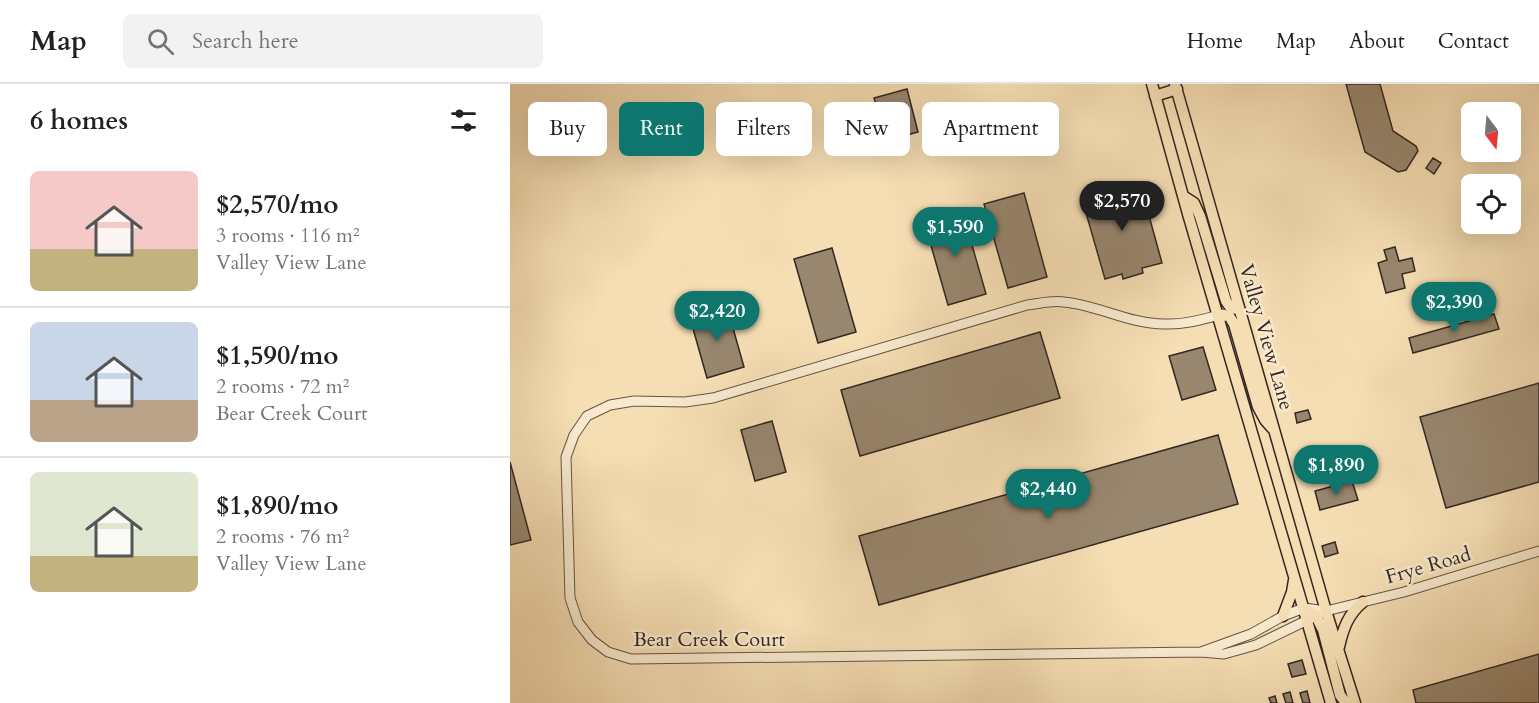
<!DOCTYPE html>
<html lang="en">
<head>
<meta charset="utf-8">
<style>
	:root { --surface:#fff; --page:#f2f2f2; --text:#202124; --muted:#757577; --line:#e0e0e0; --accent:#0f766e }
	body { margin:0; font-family:Cardo,serif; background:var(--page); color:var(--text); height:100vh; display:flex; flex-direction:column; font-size:22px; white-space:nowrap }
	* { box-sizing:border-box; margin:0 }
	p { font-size:20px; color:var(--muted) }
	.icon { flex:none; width:33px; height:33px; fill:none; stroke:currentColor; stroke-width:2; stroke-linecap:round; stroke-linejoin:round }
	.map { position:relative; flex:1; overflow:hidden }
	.drawer { display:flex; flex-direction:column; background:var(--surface); width:510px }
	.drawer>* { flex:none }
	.banner { position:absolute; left:18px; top:18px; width:570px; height:54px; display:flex; gap:12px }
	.needle { width:39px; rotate:164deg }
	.fabs { position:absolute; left:951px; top:18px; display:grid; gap:12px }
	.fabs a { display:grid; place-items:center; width:60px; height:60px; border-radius:9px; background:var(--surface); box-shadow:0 6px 24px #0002; font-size:30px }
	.price { position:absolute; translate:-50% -51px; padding:0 14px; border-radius:21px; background:var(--accent); color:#fff; font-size:20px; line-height:39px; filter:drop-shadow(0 2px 3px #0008) }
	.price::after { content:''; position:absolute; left:50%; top:36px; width:18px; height:14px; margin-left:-9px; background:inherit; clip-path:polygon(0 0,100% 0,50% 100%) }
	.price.on { background:#222; color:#fff }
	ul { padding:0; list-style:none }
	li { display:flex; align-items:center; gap:18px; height:150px; padding:0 30px }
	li+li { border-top:2px solid var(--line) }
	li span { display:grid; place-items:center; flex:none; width:168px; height:120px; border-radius:9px; color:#555 }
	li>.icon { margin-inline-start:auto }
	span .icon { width:72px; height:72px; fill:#fffc; stroke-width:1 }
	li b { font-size:26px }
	h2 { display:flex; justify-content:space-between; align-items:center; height:72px; padding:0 30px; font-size:26px }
	.tag { padding:0 21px; border-radius:9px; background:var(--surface); box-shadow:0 6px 24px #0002; font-size:21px; line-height:54px }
	.tag.on { background:var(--accent); color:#fff }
	header { display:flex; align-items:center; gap:36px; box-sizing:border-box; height:84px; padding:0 30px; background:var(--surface); border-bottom:2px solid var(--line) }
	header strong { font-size:28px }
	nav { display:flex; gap:33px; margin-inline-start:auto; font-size:21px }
	.search { width:420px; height:54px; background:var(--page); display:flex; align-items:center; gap:15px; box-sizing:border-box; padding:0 21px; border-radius:9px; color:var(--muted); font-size:22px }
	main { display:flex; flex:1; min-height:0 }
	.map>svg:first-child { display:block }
</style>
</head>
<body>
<header>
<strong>Map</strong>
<div class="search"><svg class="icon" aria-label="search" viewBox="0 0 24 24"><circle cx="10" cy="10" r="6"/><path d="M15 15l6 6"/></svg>Search here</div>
<nav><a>Home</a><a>Map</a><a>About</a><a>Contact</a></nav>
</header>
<main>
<section class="drawer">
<h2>6 homes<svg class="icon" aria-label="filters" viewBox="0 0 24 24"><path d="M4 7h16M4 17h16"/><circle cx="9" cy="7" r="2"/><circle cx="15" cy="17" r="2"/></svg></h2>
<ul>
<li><span style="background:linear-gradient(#f6c9c9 65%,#c2b280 0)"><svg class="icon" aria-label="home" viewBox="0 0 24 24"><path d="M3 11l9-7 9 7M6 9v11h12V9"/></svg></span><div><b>$2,570/mo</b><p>3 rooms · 116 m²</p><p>Valley View Lane</p></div></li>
<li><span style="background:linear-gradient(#c9d6e8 65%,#b9a48a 0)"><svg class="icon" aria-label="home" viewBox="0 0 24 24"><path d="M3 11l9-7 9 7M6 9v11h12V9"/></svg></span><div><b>$1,590/mo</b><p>2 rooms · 72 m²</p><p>Bear Creek Court</p></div></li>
<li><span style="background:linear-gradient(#dfe7d0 70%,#c2b280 0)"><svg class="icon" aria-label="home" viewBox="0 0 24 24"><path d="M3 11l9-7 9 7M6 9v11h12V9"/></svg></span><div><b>$1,890/mo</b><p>2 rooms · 76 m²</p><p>Valley View Lane</p></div></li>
</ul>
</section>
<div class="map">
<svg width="1029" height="619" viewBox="0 0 1029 619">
	<rect width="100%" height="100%" fill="#f6deb4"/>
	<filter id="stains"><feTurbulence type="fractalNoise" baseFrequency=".00333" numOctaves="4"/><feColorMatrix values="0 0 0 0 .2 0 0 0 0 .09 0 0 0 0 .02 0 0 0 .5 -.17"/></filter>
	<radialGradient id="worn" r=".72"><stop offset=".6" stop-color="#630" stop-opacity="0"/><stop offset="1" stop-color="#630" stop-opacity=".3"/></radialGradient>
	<path fill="#98866e" stroke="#332722" stroke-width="1.5" d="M836,0H870L883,47L906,62L908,67L896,86L888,88L855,68Z
		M397,5L408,48L372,58L366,35L370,34L364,14Z
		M923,74L931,79L924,90L916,84Z
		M630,99L652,179L632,184L633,189L613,195L612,190L595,195L572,115Z
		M514,109L537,193L498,204L474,120Z
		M452,126L476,210L438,221L414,137Z
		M885,163L889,177L902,174L905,187L892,190L895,204L876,209L868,179L877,176L874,166Z
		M322,164L346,248L308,259L284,175Z
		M217,223L234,283L197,294L180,234Z
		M984,230L989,245L903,269L899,254Z
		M530,248L550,314L350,372L331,306Z
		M693,263L706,306L672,316L659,272Z
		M1029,299V398L936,424L910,333Z
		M798,326L801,335L787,339L785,329Z
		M262,337L276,388L245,397L231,346Z
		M708,351L728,420L369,521L349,452Z
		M0,378L21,456L0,461Z
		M842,397L848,416L810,426L805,407Z
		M825,458L828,469L815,473L812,462Z
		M1029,570V619H906L903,606Z
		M792,576L796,590L782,593L778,580Z
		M797,607L800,619H793L790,609Z
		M780,608L783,619H776L773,610Z
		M765,612L767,619H761L759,614Z"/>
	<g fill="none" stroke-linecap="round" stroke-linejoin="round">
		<defs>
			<path id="minor" d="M816,527L894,508L1029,467
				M691,568L741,550L773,532L794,524L816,527L746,561L714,570L691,568L121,575L98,568L82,556L68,538L60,514L56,373L64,351L77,332L100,321L124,317L175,318L203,314L517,221C528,220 542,216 554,218C588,221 619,240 654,240C674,241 694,235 713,230"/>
			<path id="major" d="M642,0L678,130L821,619
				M665,0L816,527L845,619
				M645,12L667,5
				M673,112L684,119L690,132L716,217L720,223L730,226
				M708,231L719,232L724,240L748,323L755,336L762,344
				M794,524L806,532L813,546L830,611L836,619
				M773,532L782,508L784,496
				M829,563C833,545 838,530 853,518"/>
		</defs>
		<use href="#minor" stroke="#645546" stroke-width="11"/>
		<use href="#major" stroke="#332722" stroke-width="13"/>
		<use href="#minor" stroke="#f9eace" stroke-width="9"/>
		<use href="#major" stroke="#f6deb4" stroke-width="10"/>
	</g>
	<g text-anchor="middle" stroke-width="5" stroke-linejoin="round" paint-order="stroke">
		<g font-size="20" fill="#332722" stroke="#f9eace">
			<text transform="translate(757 253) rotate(74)" y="7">Valley View Lane</text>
			<text transform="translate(918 481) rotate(-16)" y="7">Frye Road</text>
			<text x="199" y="562">Bear Creek Court</text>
		</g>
	</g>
	<rect width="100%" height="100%" filter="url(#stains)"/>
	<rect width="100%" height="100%" fill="url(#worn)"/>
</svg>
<div class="fabs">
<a><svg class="needle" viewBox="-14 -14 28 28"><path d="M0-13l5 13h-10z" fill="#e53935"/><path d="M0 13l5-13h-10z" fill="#757577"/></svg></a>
<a><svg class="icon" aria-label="locate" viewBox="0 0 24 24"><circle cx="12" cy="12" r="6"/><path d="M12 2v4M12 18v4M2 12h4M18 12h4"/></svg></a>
</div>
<b class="price on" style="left:612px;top:148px">$2,570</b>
<b class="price" style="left:445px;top:174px">$1,590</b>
<b class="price" style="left:944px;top:249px">$2,390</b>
<b class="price" style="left:207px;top:258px">$2,420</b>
<b class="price" style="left:826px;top:412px">$1,890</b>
<b class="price" style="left:538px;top:436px">$2,440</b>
<div class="banner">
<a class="tag">Buy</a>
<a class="tag on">Rent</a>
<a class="tag">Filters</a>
<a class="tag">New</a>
<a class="tag">Apartment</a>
</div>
</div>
</main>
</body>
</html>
